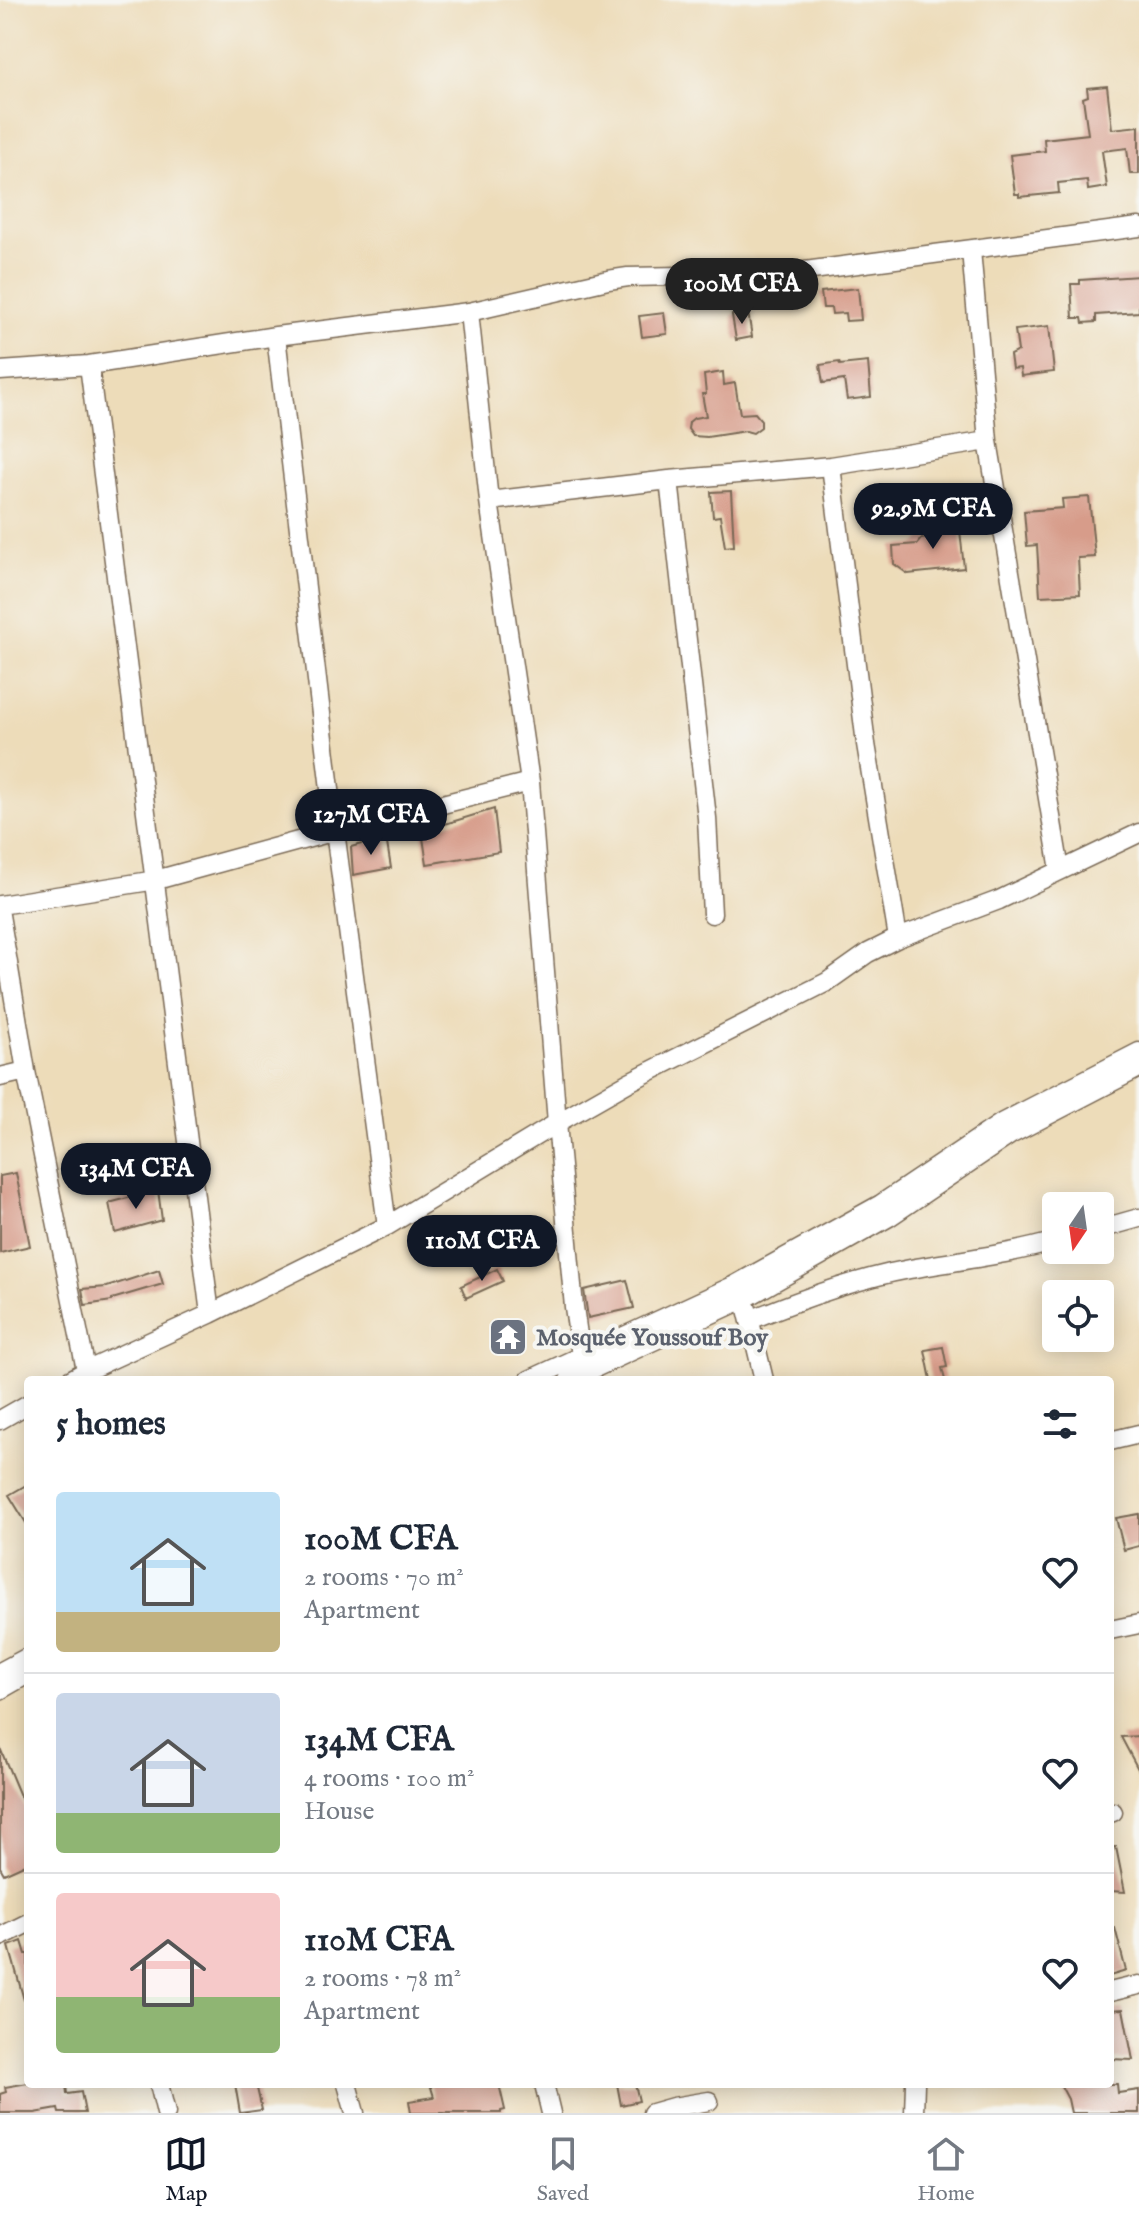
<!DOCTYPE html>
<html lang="en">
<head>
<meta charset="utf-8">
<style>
	:root { --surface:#fff; --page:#f2f2f3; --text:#1f2937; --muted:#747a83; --line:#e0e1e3; --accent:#111827 }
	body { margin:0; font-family:"IM FELL English",serif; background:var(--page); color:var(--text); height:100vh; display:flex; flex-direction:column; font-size:30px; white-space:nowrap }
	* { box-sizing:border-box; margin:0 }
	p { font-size:26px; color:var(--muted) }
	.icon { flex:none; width:44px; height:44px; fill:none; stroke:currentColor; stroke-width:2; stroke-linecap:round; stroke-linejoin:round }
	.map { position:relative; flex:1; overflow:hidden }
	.drawer { position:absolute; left:24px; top:1376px; width:1090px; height:712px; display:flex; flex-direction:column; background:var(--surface); border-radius:8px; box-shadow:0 4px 20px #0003 }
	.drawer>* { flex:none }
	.needle { width:52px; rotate:193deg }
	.tools { position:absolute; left:1042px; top:1192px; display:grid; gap:16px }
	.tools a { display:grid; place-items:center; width:72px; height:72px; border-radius:8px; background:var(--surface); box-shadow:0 4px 20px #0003; font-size:40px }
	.price { position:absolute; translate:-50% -68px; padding:0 18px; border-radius:28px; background:var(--accent); color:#fff; font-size:26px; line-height:52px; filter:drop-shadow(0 2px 4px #0008) }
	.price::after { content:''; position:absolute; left:50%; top:48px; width:24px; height:18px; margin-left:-12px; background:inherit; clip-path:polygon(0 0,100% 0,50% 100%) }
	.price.current { background:#222; color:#fff }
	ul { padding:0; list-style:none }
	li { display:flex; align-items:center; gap:24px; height:200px; padding:0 32px }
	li+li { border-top:2px solid var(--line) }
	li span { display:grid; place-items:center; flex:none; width:224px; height:160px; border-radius:8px; color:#555 }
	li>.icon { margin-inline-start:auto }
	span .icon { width:96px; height:96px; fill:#fffc; stroke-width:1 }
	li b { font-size:34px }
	h2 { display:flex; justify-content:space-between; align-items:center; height:96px; padding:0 32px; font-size:34px }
	.menu { display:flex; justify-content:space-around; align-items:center; height:112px; border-top:2px solid var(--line); background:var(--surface); font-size:22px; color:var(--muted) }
	.menu a { display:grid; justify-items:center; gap:4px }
	.menu .current { color:var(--accent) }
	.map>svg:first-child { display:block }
</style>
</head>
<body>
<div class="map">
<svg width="1139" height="2113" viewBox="0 0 1139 2113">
	<rect width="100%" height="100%" fill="#f6f6f2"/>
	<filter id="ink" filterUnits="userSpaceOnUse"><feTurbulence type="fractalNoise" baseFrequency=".0125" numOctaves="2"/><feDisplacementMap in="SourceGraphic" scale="16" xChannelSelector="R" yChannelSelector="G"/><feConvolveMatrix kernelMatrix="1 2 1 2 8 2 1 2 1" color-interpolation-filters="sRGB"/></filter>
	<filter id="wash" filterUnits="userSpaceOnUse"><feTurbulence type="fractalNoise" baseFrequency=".006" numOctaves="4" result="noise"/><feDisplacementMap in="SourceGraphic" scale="32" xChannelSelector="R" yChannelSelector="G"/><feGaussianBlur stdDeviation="1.8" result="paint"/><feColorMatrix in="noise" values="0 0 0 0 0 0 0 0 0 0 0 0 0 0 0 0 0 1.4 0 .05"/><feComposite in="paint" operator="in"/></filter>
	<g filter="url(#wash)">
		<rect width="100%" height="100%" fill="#eddcb9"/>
		<g id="blocks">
			<path fill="#d79c8a" d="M1107,86L1112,129L1139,126V174H1130L1127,148L1102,151L1107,187L1088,190L1087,180L1058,183L1059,193L1019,197V194H1015L1010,155L1045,151L1044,139L1088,134L1083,98L1088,96L1087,88Z
				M1139,276V312L1096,315V322L1083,323L1082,318H1073L1071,284H1080V280Z
				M858,288L861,320L846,321L845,313L832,314L831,308H823L821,292Z
				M748,312L752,337L736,340L732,315Z
				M664,313L667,334L642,337L639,316Z
				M1049,326L1054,372L1021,376L1020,368L1012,369L1010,355L1018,351L1015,330Z
				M839,362L840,365L868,362L871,397L847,400L844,380L823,383L820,365Z
				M723,372L724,385L735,383L740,414L755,413L761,420V427L753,433L746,431L707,437L693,436L688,429L689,422L694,418L706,416L702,394H706L704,375Z
				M731,491L734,546L725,547L720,516L713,517L711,492Z
				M1089,497L1095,557L1078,558L1080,594L1040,596L1037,545L1027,546L1024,511L1063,508L1062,499Z
				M959,521L964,568L908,574L894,564L893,546L917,544L921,539L935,537L933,524Z
				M494,809L499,852L427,864L422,831Z
				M386,837L391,868L353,875L351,847Z
				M16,1173L30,1246L0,1253V1176Z
				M158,1190L162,1220L115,1233L109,1203Z
				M497,1269L503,1281L466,1298L461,1286Z
				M159,1270L163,1284L112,1299V1301L85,1305L82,1289L107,1287Z
				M627,1280L634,1308L588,1318L584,1290Z
				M943,1347L947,1367L942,1368L945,1380H931L925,1350Z
				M28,1484V1526L9,1495Z
				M1139,1514V1546L1124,1550L1116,1518Z
				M1139,1736V1771L1121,1737Z
				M0,1748L28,1815V1863L4,1874L0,1867Z
				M1110,1847H1116L1125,1892L1110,1891Z
				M1110,1928H1115L1126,1971L1110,1976Z
				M22,1941L26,1954H28V2000H24L9,1946Z
				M1123,2009L1133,2060L1110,2059V2010Z
				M28,2083L66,2084L67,2094L81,2092L85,2113H59L58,2109L35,2113H0V2094L6,2092L5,2087Z
				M235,2084H256L262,2110L240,2113Z
				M430,2084H499L505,2110L501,2111V2113H411L409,2101L434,2097Z
				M617,2084H635L639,2101L621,2105Z
				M1060,2084H1117L1118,2093L1139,2090V2113H1071L1068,2099Z"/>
		</g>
	</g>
	<g filter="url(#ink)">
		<use href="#blocks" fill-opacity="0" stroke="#796854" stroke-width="2"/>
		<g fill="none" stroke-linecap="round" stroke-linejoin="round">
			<defs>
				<path id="street" d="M971,250L988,441L1060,870
					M469,312L489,501L530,782L557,1123L574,1307L581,1356
					M276,336L335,831L387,1226
					M89,365L210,1314
					M0,371L89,365L276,336L469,312L608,280L628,277L782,274L1139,227
					M831,466L866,744L898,938
					M669,480L707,818L712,914
					M489,501L669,480L831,466L988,441
					M0,905L156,880L335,831L530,782
					M0,915L26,1071L88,1380
					M0,1077L26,1071
					M1100,1229L1139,1218
					M747,1309L764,1380
					M750,1320C801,1299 855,1279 910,1269C959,1260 1008,1255 1056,1241
					M70,1380L86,1371L210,1314L387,1226L557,1123L629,1082L827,982L868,953L898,938L999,900L1139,833
					M529,1380L733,1286L881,1204L1003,1122L1139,1052
					M569,1380L744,1299L889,1217L1010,1135L1139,1068
					M0,1420L28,1404
					M1110,1441L1139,1434
					M1110,1630L1139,1624
					M0,1672L28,1657
					M0,1690L28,1674
					M1110,1813L1113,1812
					M0,1937L28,1923
					M1110,1992L1139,1985
					M159,2084L166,2113
					M347,2084L355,2113
					M544,2084L551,2113
					M652,2113L673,2107L709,2101
					M914,2113L915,2084"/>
			</defs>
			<use href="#street" stroke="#796854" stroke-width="21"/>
			<use href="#street" stroke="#fff" stroke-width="18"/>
		</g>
	</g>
	<defs>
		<symbol id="temple-square" viewBox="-11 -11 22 22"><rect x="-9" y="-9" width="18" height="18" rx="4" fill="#6b7280" stroke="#f6f6f2"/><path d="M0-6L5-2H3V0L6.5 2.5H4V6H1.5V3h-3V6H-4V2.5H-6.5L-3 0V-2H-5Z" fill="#fff"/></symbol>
	</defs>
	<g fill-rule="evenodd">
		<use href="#temple-square" x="486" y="1315" width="44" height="44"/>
	</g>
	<g text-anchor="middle" stroke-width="8" stroke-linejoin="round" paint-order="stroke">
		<g font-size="24" font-weight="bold" fill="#5b616d" stroke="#f6f6f2" text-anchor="start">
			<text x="536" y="1345">Mosquée Youssouf Boy</text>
		</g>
	</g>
</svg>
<div class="tools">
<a><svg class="needle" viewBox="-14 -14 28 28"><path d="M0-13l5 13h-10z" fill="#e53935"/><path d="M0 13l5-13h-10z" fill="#747a83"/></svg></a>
<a><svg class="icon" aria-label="locate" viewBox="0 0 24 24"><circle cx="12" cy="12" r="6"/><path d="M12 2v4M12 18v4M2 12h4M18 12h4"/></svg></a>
</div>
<b class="price current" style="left:742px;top:326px">100M CFA</b>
<b class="price" style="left:933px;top:551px">92.9M CFA</b>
<b class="price" style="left:371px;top:857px">127M CFA</b>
<b class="price" style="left:136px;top:1211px">134M CFA</b>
<b class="price" style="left:482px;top:1283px">110M CFA</b>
<section class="drawer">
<h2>5 homes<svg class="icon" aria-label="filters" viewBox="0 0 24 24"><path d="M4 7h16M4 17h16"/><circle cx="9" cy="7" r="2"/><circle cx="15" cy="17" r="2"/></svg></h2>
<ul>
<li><span style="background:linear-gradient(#bfe0f5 75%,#c2b280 0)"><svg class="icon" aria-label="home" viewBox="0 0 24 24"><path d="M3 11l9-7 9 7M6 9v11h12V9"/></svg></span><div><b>100M CFA</b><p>2 rooms · 70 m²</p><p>Apartment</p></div><svg class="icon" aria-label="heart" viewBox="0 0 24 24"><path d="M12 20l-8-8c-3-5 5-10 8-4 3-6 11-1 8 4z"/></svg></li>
<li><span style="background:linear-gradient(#c9d6e8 75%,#8fb573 0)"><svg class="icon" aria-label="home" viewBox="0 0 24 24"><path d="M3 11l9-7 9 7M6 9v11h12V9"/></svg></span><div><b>134M CFA</b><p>4 rooms · 100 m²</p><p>House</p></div><svg class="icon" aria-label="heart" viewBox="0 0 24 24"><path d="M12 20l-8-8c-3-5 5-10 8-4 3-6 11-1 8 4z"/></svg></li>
<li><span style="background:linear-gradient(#f6c9c9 65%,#8fb573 0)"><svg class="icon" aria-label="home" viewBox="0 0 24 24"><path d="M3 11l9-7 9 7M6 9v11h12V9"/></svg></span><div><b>110M CFA</b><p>2 rooms · 78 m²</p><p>Apartment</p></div><svg class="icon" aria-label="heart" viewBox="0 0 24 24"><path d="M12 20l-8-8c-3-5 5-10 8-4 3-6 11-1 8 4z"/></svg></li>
</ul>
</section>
</div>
<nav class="menu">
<a class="current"><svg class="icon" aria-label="map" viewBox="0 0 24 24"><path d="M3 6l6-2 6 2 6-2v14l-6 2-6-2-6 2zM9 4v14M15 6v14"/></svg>Map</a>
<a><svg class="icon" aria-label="saved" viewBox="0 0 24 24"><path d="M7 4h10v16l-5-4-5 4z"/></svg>Saved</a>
<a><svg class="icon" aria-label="home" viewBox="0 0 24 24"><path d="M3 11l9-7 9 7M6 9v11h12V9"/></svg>Home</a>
</nav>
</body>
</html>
